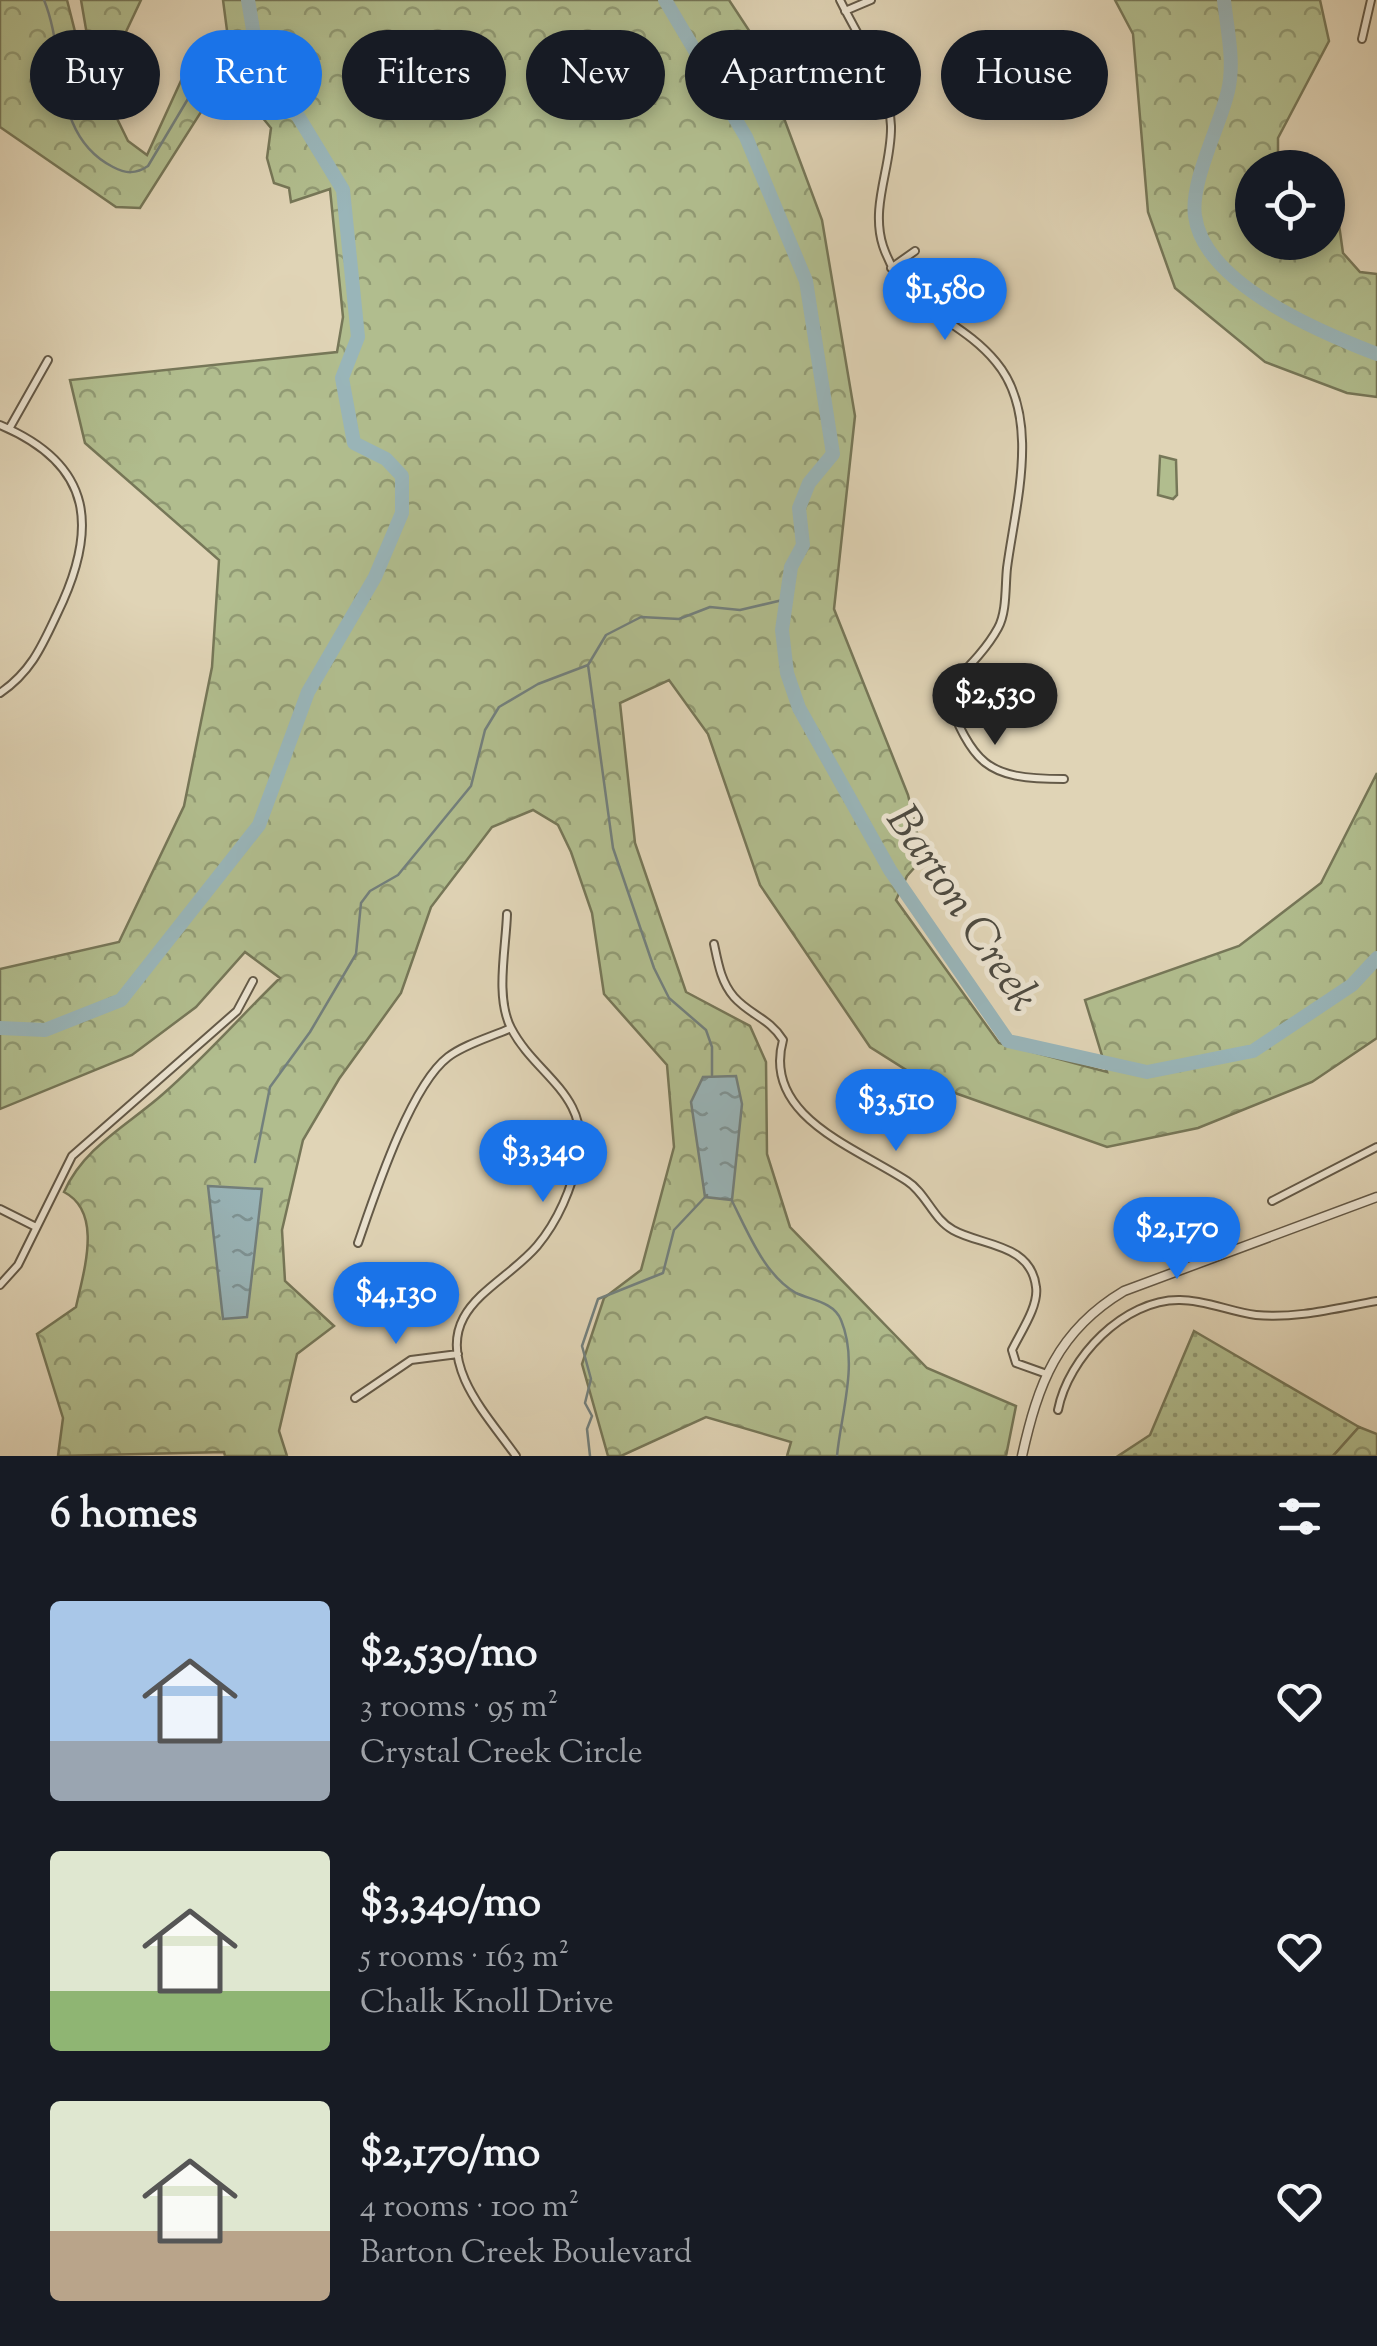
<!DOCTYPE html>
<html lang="en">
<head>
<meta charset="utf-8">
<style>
	:root { --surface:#171b24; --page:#242831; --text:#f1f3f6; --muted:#9ea1a6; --accent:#1a73e8 }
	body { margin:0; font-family:"Sorts Mill Goudy",serif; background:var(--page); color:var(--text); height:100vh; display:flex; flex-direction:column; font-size:38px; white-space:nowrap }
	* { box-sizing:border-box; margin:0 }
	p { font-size:32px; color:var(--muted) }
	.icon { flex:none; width:55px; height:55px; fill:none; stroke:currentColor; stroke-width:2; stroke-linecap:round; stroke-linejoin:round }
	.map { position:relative; height:1456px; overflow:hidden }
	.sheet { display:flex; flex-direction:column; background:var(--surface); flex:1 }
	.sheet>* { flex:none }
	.guide { position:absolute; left:30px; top:30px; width:1318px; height:90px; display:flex; gap:20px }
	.tools { position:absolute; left:1235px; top:150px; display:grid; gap:20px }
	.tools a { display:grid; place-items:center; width:110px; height:110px; border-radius:50%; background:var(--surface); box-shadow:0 5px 15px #0003; font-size:50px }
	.price { position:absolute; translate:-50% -85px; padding:0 22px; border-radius:35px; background:var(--accent); color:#fff; font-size:32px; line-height:65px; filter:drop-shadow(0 2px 5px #0008) }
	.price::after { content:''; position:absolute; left:50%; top:60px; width:30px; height:22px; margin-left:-15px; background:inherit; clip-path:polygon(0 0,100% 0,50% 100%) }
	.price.selected { background:#222; color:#fff }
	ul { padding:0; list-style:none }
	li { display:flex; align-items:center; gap:30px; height:250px; padding:0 50px }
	li span { display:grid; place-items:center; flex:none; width:280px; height:200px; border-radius:10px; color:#555 }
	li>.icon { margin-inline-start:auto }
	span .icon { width:120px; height:120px; fill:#fffc; stroke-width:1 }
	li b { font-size:42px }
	h2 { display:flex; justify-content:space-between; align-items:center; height:120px; padding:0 50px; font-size:42px }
	.tag { padding:0 35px; border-radius:45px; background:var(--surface); box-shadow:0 5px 15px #0003; font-size:35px; line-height:90px }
	.tag.selected { background:var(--accent); color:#fff }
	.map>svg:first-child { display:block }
</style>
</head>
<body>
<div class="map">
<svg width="1377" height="1456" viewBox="0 0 1377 1456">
	<defs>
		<pattern id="green-dots" width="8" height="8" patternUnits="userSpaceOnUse" patternTransform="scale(2.5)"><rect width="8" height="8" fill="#b1bd8e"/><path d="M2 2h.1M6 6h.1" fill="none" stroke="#919a74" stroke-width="1.8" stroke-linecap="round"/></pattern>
		<pattern id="forest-crowns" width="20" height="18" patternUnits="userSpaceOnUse" patternTransform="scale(2.5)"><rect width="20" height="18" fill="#b1bd8e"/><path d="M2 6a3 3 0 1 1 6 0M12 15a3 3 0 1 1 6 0" fill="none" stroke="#919a74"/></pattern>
		<pattern id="water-ripples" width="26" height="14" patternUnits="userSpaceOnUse" patternTransform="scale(2.5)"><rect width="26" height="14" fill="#99b5b9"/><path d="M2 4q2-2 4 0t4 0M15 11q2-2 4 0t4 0" fill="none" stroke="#7e9496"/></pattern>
	</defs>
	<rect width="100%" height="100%" fill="#e0d4b6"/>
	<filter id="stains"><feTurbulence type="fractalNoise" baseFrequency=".002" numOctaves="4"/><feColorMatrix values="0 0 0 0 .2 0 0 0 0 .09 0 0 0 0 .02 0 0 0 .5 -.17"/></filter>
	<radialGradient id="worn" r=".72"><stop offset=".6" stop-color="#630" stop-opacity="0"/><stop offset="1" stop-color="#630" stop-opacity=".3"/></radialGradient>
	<path fill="url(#green-dots)" stroke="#767758" stroke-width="2.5" d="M1194,1331L1359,1427L1333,1456H1118L1150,1435Z"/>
	<path fill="url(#forest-crowns)" stroke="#767758" stroke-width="2.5" d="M0,0H67L86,75L104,92L128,141L147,155L185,72L228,38L223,0H729L754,38L822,220L855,416L834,609L908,795L923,858L907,876L896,900L999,1043L1107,1072L1085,1000L1239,946L1321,883L1377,773V1038L1312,1082L1198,1128L1107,1147L927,1083L870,1047L760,885L708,734L669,680L620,703L635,843L686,992L750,1026L766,1062L767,1154L790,1227L927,1368L1016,1406L1006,1456H787L791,1442L706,1417L621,1456H608L582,1364L604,1298L641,1270L674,1147L667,1065L604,994L592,913L571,852L558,825L533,810L492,827L431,907L401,993L339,1079L303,1140L282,1230L285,1281L334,1326L297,1354L279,1431L287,1456H225L224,1452L58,1456L63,1418L37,1334L76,1307C84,1270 103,1212 64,1192C84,1147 128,1125 163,1094C204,1058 241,1016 280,978L245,952L196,1007L132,1055L0,1109V969L119,942L184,806L212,667L219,560L85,443L70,380L337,352L343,317L330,189L291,202L289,188L274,183L267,158L271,128L248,100L245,76L206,104L140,208L116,207L0,127Z
		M81,0H141L107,72L93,70Z
		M1115,0H1320L1329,41L1278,138V165L1284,167L1252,168V242H1328V187L1334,189L1343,253L1360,272L1377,274V397L1347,393L1265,362L1175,288L1148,212L1133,34Z
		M1359,1427L1377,1434V1456H1333Z"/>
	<path fill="#b1bd8e" stroke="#767758" stroke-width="2.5" d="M1160,456L1176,460L1177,495L1173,499L1158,495Z"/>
	<path fill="url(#water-ripples)" stroke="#73807d" stroke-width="2.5" d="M736,1076L742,1104L732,1200L705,1197L691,1102L703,1077Z
		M208,1186L262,1189L247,1317L223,1319Z"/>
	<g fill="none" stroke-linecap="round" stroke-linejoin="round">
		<path stroke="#73807d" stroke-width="2.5" d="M44,0C67,55 50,135 113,167C126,174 136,174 148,166L192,92L256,47
			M588,665L613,848L654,968L669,998L706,1030L712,1047V1075
			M255,1162L270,1087L310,1032L356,954L361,903L370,891L398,875L471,786L485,730L499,707L538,684L588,665L606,635L641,617L679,619L710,607L740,610L787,599
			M731,1199C747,1230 764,1275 796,1293C811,1300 834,1302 841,1320C859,1363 841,1413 837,1456
			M590,1456L587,1429L592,1416L585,1403L591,1379L582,1346L598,1299L663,1273L674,1230L707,1195"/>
		<path stroke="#99b5b9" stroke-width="14" d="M665,0L746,137L806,281L833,454L809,483L799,508L803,545L791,567L782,630L787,673L799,708L890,870L1008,1041L1147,1072L1253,1051L1352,985L1377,958
			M1224,0C1227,29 1235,62 1228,91C1220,126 1190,182 1195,216C1204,284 1322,333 1377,354
			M0,1028L45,1030L121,1000L259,825L308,692L375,577L402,513V476L386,459L354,443L342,378L358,337L343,190L256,47L248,0"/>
		<defs>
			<path id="minor" d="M840,0C858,37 890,83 891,126C892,166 870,206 883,246C906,313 957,315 996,362C1042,417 1015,506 1007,568C1005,586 1007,612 998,628C985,652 963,672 944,692C975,764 983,779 1064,779
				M845,11L871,0
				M1362,39L1371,0
				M891,268L915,251
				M0,425C95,465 98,530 57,614C42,646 31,672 0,693
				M9,429L48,360
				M507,914C506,948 495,997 511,1028C535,1075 591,1095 578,1157C572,1188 558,1221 537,1246C501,1288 433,1307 465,1380C477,1407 499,1432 516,1456
				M714,944C718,963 721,982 734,997C750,1015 769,1018 783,1040C762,1116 855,1147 907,1181C926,1193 933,1219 953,1230C981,1246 1031,1243 1036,1287C1039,1306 1020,1333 1012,1350L1016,1363L1044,1373
				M1272,1201L1377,1147
				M0,1209L34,1226
				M358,1243C374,1197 410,1086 448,1057C465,1044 491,1037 511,1028
				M0,1285L18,1265L72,1156L237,1011L253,981
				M355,1398L411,1360L458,1354
				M1058,1410C1068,1358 1124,1299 1180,1300C1206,1300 1231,1312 1256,1315C1296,1319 1337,1308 1377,1301"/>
			<path id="tertiary" d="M1022,1456C1038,1384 1057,1331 1124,1291L1377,1197"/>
		</defs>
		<use href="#minor" stroke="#645a48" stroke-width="10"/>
		<use href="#tertiary" stroke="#645a48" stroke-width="11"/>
		<use href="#minor" stroke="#ebe3d0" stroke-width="6"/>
		<use href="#tertiary" stroke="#ebe3d0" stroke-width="8"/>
	</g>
	<g text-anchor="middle" stroke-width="10" stroke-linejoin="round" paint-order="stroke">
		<g font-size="45" font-style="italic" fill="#4e4b41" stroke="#ebe3d0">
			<text transform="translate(965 907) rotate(56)" y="16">Barton Creek</text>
		</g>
	</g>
	<rect width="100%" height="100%" filter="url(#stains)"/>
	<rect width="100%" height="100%" fill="url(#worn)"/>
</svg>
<div class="tools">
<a><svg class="icon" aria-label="locate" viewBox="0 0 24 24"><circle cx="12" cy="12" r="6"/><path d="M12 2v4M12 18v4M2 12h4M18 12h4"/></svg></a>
</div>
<b class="price" style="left:945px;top:343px">$1,580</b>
<b class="price selected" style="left:995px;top:748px">$2,530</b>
<b class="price" style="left:896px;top:1154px">$3,510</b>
<b class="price" style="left:543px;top:1205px">$3,340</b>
<b class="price" style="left:1177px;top:1282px">$2,170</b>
<b class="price" style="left:396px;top:1347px">$4,130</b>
<div class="guide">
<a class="tag">Buy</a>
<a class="tag selected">Rent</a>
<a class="tag">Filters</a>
<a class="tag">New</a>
<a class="tag">Apartment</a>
<a class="tag">House</a>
</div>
</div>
<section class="sheet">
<h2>6 homes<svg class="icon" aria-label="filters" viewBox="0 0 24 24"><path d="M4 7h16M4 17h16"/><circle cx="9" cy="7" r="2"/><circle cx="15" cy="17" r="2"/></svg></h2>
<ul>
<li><span style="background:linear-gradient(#a9c7e8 70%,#9aa5b1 0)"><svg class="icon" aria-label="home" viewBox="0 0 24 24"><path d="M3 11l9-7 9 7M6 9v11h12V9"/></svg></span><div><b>$2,530/mo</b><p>3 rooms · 95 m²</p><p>Crystal Creek Circle</p></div><svg class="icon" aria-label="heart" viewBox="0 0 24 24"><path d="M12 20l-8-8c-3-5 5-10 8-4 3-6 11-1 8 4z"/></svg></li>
<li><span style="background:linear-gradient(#dfe7d0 70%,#8fb573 0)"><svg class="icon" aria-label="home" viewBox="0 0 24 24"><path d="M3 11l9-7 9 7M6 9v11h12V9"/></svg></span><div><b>$3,340/mo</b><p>5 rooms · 163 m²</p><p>Chalk Knoll Drive</p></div><svg class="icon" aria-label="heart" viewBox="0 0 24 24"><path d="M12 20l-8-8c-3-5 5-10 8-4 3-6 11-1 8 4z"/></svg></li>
<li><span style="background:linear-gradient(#dfe7d0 65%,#b9a48a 0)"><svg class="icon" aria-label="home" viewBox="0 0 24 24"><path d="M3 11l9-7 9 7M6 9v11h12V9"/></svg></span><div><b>$2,170/mo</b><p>4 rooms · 100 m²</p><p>Barton Creek Boulevard</p></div><svg class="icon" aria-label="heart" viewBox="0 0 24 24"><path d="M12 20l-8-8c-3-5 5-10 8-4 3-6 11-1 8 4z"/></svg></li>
</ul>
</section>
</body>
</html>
